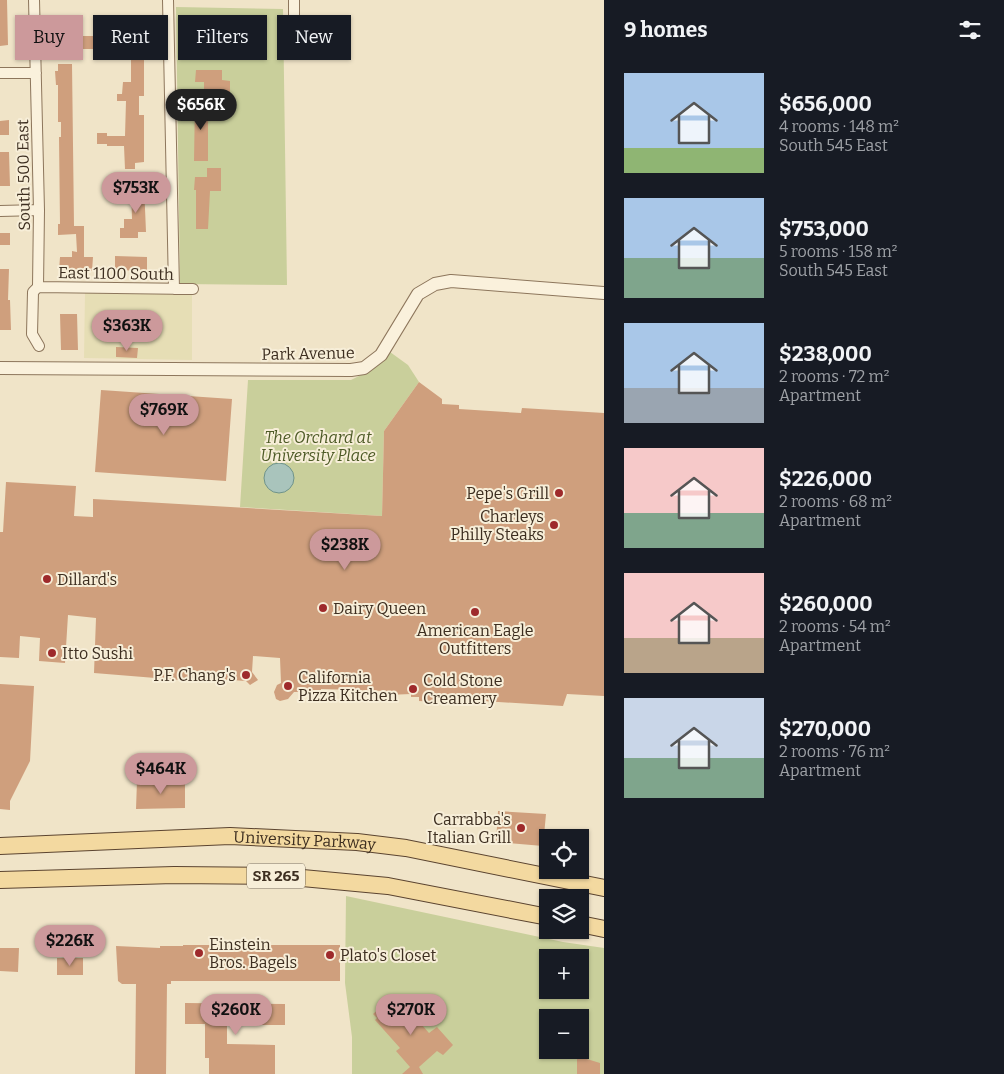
<!DOCTYPE html>
<html lang="en">
<head>
<meta charset="utf-8">
<style>
	:root { --surface:#171b24; --page:#242831; --text:#f1f3f6; --muted:#9ea1a6; --accent:#cc999b }
	body { margin:0; font-family:Bitter,serif; background:var(--page); color:var(--text); height:100vh; display:flex; flex-direction:column; font-size:19px; white-space:nowrap }
	* { box-sizing:border-box; margin:0 }
	p { font-size:16px; color:var(--muted) }
	.icon { flex:none; width:28px; height:28px; fill:none; stroke:currentColor; stroke-width:2; stroke-linecap:round; stroke-linejoin:round }
	.map { position:relative; flex:1; overflow:hidden }
	.details { display:flex; flex-direction:column; background:var(--surface); width:400px }
	.details>* { flex:none }
	.banner { position:absolute; left:15px; top:15px; width:475px; height:45px; display:flex; gap:10px }
	.tools { position:absolute; left:539px; top:829px; display:grid; gap:10px }
	.tools a { display:grid; place-items:center; width:50px; height:50px; border-radius:0px; background:var(--surface); box-shadow:0 1px 4px #0004; font-size:25px }
	.price { position:absolute; translate:-50% -42px; padding:0 11px; border-radius:18px; background:var(--accent); color:#111; font-size:16px; line-height:32px; filter:drop-shadow(0 1px 2px #0008) }
	.price::after { content:''; position:absolute; left:50%; top:30px; width:15px; height:11px; margin-left:-8px; background:inherit; clip-path:polygon(0 0,100% 0,50% 100%) }
	.price.active { background:#222; color:#fff }
	ul { padding:0; list-style:none }
	li { display:flex; align-items:center; gap:15px; height:125px; padding:0 20px }
	li span { display:grid; place-items:center; flex:none; width:140px; height:100px; border-radius:0px; color:#555 }
	li>.icon { margin-inline-start:auto }
	span .icon { width:60px; height:60px; fill:#fffc; stroke-width:1 }
	li b { font-size:21px }
	h2 { display:flex; justify-content:space-between; align-items:center; height:60px; padding:0 20px; font-size:21px }
	.pill { padding:0 18px; border-radius:0px; background:var(--surface); box-shadow:0 1px 4px #0004; font-size:18px; line-height:45px }
	.pill.active { background:var(--accent); color:#111 }
	main { display:flex; flex:1; min-height:0 }
	.map>svg:first-child { display:block }
</style>
</head>
<body>
<main>
<div class="map">
<svg width="604" height="1074" viewBox="0 0 604 1074">
	<rect width="100%" height="100%" fill="#f0e4c8"/>
	<path fill="#e6deb5" d="M85,292L192,294V360L84,358Z"/>
	<path fill="#c9cf9b" fill-rule="evenodd" d="M176,7L283,9L287,285L180,284Z
		M390,352L408,365L419,382L384,431L382,516L240,507L248,380H351L373,369Z
		M346,896L563,942L604,948V1074H352V1037L345,983ZM548,958H580V990H548ZM548,1018H580V1050H548Z"/>
	<path fill="#a9c4bc" stroke="#6f938a" d="M264 478a15 15 0 1 1 30 0a15 15 0 1 1-30 0Z"/>
	<path fill="#cf9f7d" d="M0,0H7L8,45L0,46Z
		M57,21H73V28H80V36H106L107,49H58Z
		M125,22L144,23V96H139V115H144V162L135,163V169H125L124,146H107V144H97V133H107V136H125L126,101H117V94H122L123,82H131V50L108,52V44L125,43Z
		M192,24L242,25V39L205,38V53L191,52Z
		M58,64H72L74,226H84V257H93L92,271H59L60,257H72V251L77,252L76,234L58,235V224H60L59,137H61V122H58V85H56L55,71H58Z
		M196,70H222V80L230,81V95H204V82H195Z
		M195,101H208V161H194Z
		M9,120V135H0V121Z
		M0,152H9L10,186H0Z
		M207,168H221V191H210L208,229H196V190H194L195,177H207Z
		M131,185H144L146,232H138V238H120V228H124V219H132Z
		M0,233H10V245H0Z
		M115,256L147,257V271L115,270Z
		M0,269H9L8,300H10L11,330H0Z
		M60,314H77L78,350H61Z
		M116,347L138,348L137,358L116,357Z
		M419,382L442,399V404L459,405V409L521,413L522,408L604,413V696L567,694L563,706L436,698L435,702L419,701V697H411V694L387,695L386,691L321,689V692H294L288,699L280,701L276,699L274,692L277,685L281,683L280,658L253,656L252,672L258,680L250,685L246,681L216,679L217,683L94,673L96,618L68,615L65,663L39,661L40,638L20,636L19,658L0,657V532H3L6,482L76,486L74,516L93,517V499L382,516L384,431Z
		M101,390L232,399L226,481L95,472Z
		M0,684L34,686L30,761L10,801V810L0,809Z
		M137,781H185V808L136,809Z
		M498,811L546,814L543,846L496,842Z
		M183,945H340V981H171V984H167L166,1074H135L136,984H122L118,981L116,946L160,948V946H183Z
		M0,948H19L18,972L0,971Z
		M57,958H83V975H57Z
		M392,997L404,1011L407,1008L429,1033L437,1027L453,1045L443,1055L437,1051L419,1067L423,1074H402L410,1067L396,1051L400,1048L375,1020L377,1018L373,1014Z
		M185,1003L285,1004V1025H227V1044L275,1045V1074H209V1058H205V1024H185Z
		M577,1056L600,1063V1074H577Z"/>
	<g fill="none" stroke-linecap="round" stroke-linejoin="round">
		<defs>
			<path id="minor" d="M34,0L39,210L38,287L33,292L32,334L39,346
				M168,0L174,289
				M294,0V47
				M0,73H36
				M0,211L39,210
				M38,287L193,289"/>
			<path id="tertiary" d="M0,368L351,370L364,368L381,355L418,294L435,284L451,281L604,293"/>
			<g id="primary">
				<path id="s1" d="M0,846L230,836L357,842L406,848L604,888"/>
				<path d="M0,880L174,875L281,876L388,886L548,917"/>
				<path d="M580,924L604,929"/>
			</g>
		</defs>
		<use href="#minor" stroke="#8d765c" stroke-width="12"/>
		<use href="#tertiary" stroke="#8d765c" stroke-width="14"/>
		<use href="#primary" stroke="#5b4430" stroke-width="18"/>
		<use href="#minor" stroke="#faf1dc" stroke-width="10"/>
		<use href="#tertiary" stroke="#faf1dc" stroke-width="12"/>
		<use href="#primary" stroke="#f3d9a0" stroke-width="16"/>
	</g>
	<g fill="#9e2a2b" stroke="#f7eed8" stroke-width="2">
		<circle cx="559" cy="493" r="5"/>
		<circle cx="554" cy="525" r="5"/>
		<circle cx="47" cy="579" r="5"/>
		<circle cx="323" cy="608" r="5"/>
		<circle cx="475" cy="612" r="5"/>
		<circle cx="52" cy="653" r="5"/>
		<circle cx="246" cy="675" r="5"/>
		<circle cx="288" cy="686" r="5"/>
		<circle cx="413" cy="689" r="5"/>
		<circle cx="521" cy="828" r="5"/>
		<circle cx="199" cy="953" r="5"/>
		<circle cx="330" cy="955" r="5"/>
	</g>
	<g text-anchor="middle" stroke-width="4" stroke-linejoin="round" paint-order="stroke">
		<rect fill="#f7eed8" stroke="#756857" stroke-width="1" x="247" y="863.5" width="58" height="25" rx="4"/>
		<g font-size="15" font-weight="bold" fill="#3d2e20">
			<text x="276" y="881">SR 265</text>
		</g>
		<g font-size="16" fill="#3d2e20" stroke="#f7eed8">
			<text transform="translate(23 175) rotate(-91)" y="6">South 500 East</text>
			<text transform="translate(116 273) rotate(1)" y="6">East 1100 South</text>
			<text transform="translate(308 353) rotate(-1)" y="6">Park Avenue</text>
			<text dy="6" stroke="none"><textPath href="#s1" startOffset="305">University Parkway</textPath></text>
		</g>
		<g font-size="16" font-style="italic" fill="#4d5a26" stroke="#f7eed8">
			<text x="318" y="443">The Orchard at<tspan x="318" dy="18">University Place</tspan></text>
		</g>
		<g font-size="16" fill="#3d2e20" stroke="#f7eed8" text-anchor="start">
			<text x="549" y="499" text-anchor="end">Pepe's Grill</text>
			<text x="544" y="522" text-anchor="end">Charleys<tspan x="544" dy="18">Philly Steaks</tspan></text>
			<text x="57" y="585">Dillard's</text>
			<text x="333" y="614">Dairy Queen</text>
			<text x="475" y="636" text-anchor="middle">American Eagle<tspan x="475" dy="18">Outfitters</tspan></text>
			<text x="62" y="659">Itto Sushi</text>
			<text x="236" y="681" text-anchor="end">P.F. Chang's</text>
			<text x="298" y="683">California<tspan x="298" dy="18">Pizza Kitchen</tspan></text>
			<text x="423" y="686">Cold Stone<tspan x="423" dy="18">Creamery</tspan></text>
			<text x="511" y="825" text-anchor="end">Carrabba's<tspan x="511" dy="18">Italian Grill</tspan></text>
			<text x="209" y="950">Einstein<tspan x="209" dy="18">Bros. Bagels</tspan></text>
			<text x="340" y="961">Plato's Closet</text>
		</g>
	</g>
</svg>
<div class="tools">
<a><svg class="icon" aria-label="locate" viewBox="0 0 24 24"><circle cx="12" cy="12" r="6"/><path d="M12 2v4M12 18v4M2 12h4M18 12h4"/></svg></a>
<a><svg class="icon" aria-label="layers" viewBox="0 0 24 24"><path d="M12 4l9 5-9 5-9-5zM3 14l9 5 9-5"/></svg></a>
<a>+</a>
<a>−</a>
</div>
<b class="price active" style="left:201px;top:131px">$656K</b>
<b class="price" style="left:136px;top:214px">$753K</b>
<b class="price" style="left:127px;top:352px">$363K</b>
<b class="price" style="left:164px;top:436px">$769K</b>
<b class="price" style="left:345px;top:571px">$238K</b>
<b class="price" style="left:161px;top:795px">$464K</b>
<b class="price" style="left:70px;top:967px">$226K</b>
<b class="price" style="left:236px;top:1036px">$260K</b>
<b class="price" style="left:411px;top:1036px">$270K</b>
<div class="banner">
<a class="pill active">Buy</a>
<a class="pill">Rent</a>
<a class="pill">Filters</a>
<a class="pill">New</a>
</div>
</div>
<section class="details">
<h2>9 homes<svg class="icon" aria-label="filters" viewBox="0 0 24 24"><path d="M4 7h16M4 17h16"/><circle cx="9" cy="7" r="2"/><circle cx="15" cy="17" r="2"/></svg></h2>
<ul>
<li><span style="background:linear-gradient(#a9c7e8 75%,#8fb573 0)"><svg class="icon" aria-label="home" viewBox="0 0 24 24"><path d="M3 11l9-7 9 7M6 9v11h12V9"/></svg></span><div><b>$656,000</b><p>4 rooms · 148 m²</p><p>South 545 East</p></div></li>
<li><span style="background:linear-gradient(#a9c7e8 60%,#7fa58c 0)"><svg class="icon" aria-label="home" viewBox="0 0 24 24"><path d="M3 11l9-7 9 7M6 9v11h12V9"/></svg></span><div><b>$753,000</b><p>5 rooms · 158 m²</p><p>South 545 East</p></div></li>
<li><span style="background:linear-gradient(#a9c7e8 65%,#9aa5b1 0)"><svg class="icon" aria-label="home" viewBox="0 0 24 24"><path d="M3 11l9-7 9 7M6 9v11h12V9"/></svg></span><div><b>$238,000</b><p>2 rooms · 72 m²</p><p>Apartment</p></div></li>
<li><span style="background:linear-gradient(#f6c9c9 65%,#7fa58c 0)"><svg class="icon" aria-label="home" viewBox="0 0 24 24"><path d="M3 11l9-7 9 7M6 9v11h12V9"/></svg></span><div><b>$226,000</b><p>2 rooms · 68 m²</p><p>Apartment</p></div></li>
<li><span style="background:linear-gradient(#f6c9c9 65%,#b9a48a 0)"><svg class="icon" aria-label="home" viewBox="0 0 24 24"><path d="M3 11l9-7 9 7M6 9v11h12V9"/></svg></span><div><b>$260,000</b><p>2 rooms · 54 m²</p><p>Apartment</p></div></li>
<li><span style="background:linear-gradient(#c9d6e8 60%,#7fa58c 0)"><svg class="icon" aria-label="home" viewBox="0 0 24 24"><path d="M3 11l9-7 9 7M6 9v11h12V9"/></svg></span><div><b>$270,000</b><p>2 rooms · 76 m²</p><p>Apartment</p></div></li>
</ul>
</section>
</main>
</body>
</html>
